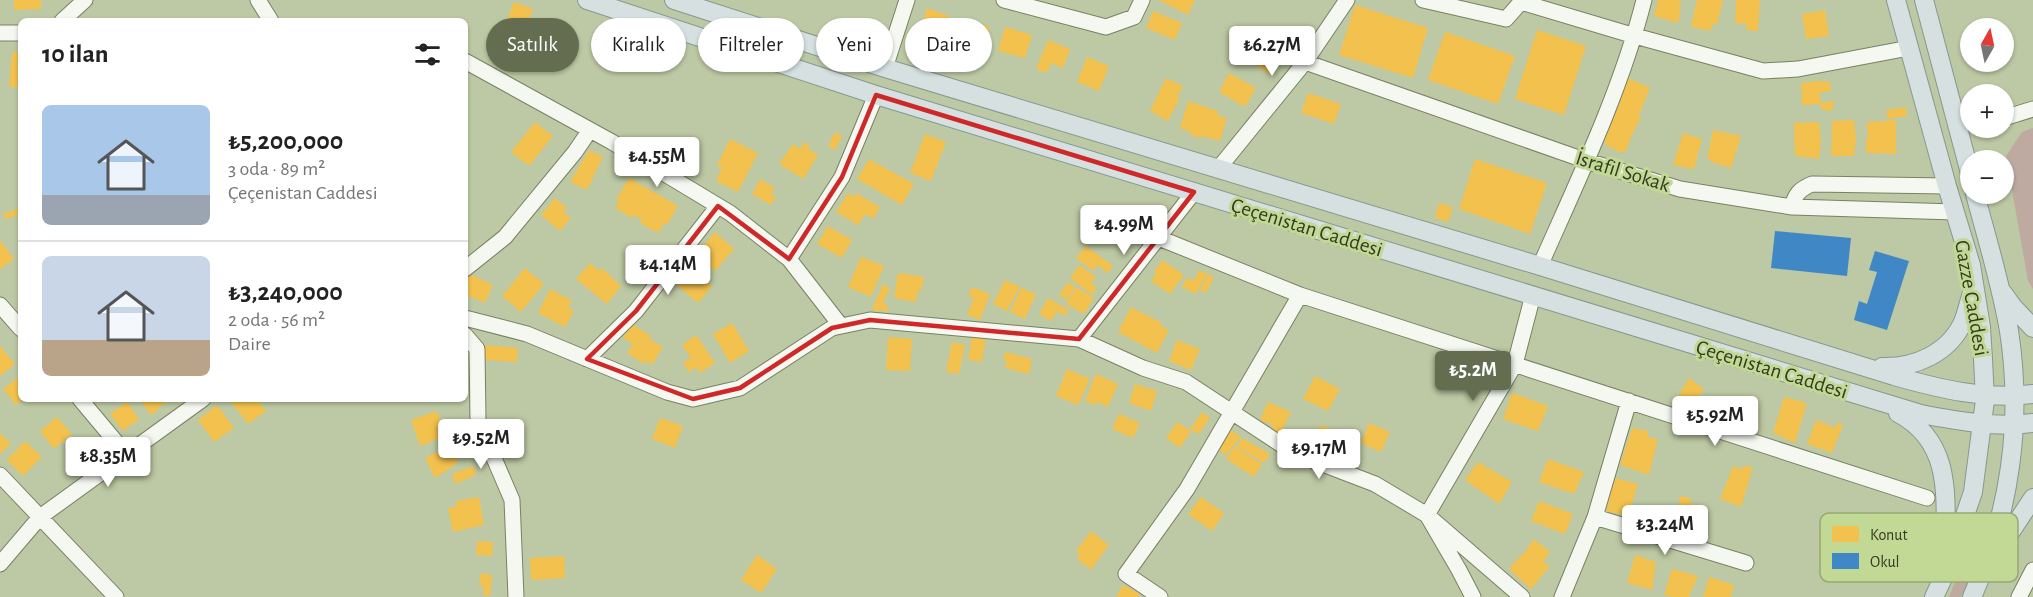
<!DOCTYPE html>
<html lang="tr">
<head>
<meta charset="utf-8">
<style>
	:root { --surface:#fff; --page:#f6f6f6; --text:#222; --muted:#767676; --line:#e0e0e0; --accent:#646d4f }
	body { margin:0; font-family:"Alegreya Sans",sans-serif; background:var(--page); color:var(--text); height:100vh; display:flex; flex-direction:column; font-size:22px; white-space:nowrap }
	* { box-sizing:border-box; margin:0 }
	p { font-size:20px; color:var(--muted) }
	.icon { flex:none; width:33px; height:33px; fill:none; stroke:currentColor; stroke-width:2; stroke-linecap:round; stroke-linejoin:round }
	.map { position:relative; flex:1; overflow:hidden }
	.side { position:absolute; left:18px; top:18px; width:450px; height:384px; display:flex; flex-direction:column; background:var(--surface); border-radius:9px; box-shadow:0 2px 4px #0004 }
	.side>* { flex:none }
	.banner { position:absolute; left:486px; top:18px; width:570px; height:54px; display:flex; gap:12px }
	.needle { width:39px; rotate:9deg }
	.tools { position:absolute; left:1960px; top:18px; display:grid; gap:12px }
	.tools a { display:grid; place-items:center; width:54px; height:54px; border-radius:50%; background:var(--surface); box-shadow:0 2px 4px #0004; font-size:30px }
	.price { position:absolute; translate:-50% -51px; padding:0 14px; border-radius:6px; background:#fff; color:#222; font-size:20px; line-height:39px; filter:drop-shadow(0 2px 3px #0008) }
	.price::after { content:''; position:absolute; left:50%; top:36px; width:18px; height:14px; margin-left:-9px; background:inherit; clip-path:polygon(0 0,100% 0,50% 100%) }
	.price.active { background:var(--accent); color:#fff }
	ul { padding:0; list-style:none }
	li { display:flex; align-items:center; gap:18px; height:150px; padding:0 24px }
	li+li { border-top:2px solid var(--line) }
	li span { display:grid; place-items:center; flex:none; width:168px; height:120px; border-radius:9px; color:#555 }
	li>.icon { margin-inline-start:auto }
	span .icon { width:72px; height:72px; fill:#fffc; stroke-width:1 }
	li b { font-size:26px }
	h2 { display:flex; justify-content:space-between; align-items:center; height:72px; padding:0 24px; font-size:26px }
	.tag { padding:0 21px; border-radius:27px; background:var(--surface); box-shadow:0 2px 4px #0004; font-size:21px; line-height:54px }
	.tag.active { background:var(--accent); color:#fff }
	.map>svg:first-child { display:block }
</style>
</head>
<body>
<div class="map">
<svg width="2033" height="597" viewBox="0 0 2033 597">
	<rect width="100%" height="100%" fill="#bdc9a4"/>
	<path fill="#beaaa0" d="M2033,128V289L2028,281L2006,156L2022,132Z
		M1970,512L2000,515L1961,597H1949C1962,565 1969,546 1970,512Z"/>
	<path fill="#f2c14e" d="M14,0H41V9L14,10Z
		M1159,0H1195L1188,15Z
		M1658,0H1681L1679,9H1681L1678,23L1654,16Z
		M1697,0H1723L1717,25L1712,24L1711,31L1691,27Z
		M1736,0H1760L1758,31L1746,30L1747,24L1735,23Z
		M514,2L533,9L521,40L514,37L513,41L501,36Z
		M1355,5L1428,28L1413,78L1339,55Z
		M927,8L949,16L939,44L918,37Z
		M1825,10L1829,36L1806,39L1802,14Z
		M1153,11L1182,23L1175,40L1146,28Z
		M962,19L990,27L980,57L953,49Z
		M1005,27L1032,35L1025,58L998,51Z
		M1537,30L1586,46L1564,115L1515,99Z
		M1445,32L1515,56L1498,104L1428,80Z
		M1048,40L1070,49L1063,68L1051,63L1047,73L1036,69Z
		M1254,40L1282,56L1271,75L1243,58Z
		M12,52L21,53V87H9Z
		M1087,57L1109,66L1099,91L1077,82Z
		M1229,73L1256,88L1245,107L1219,92Z
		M1166,78L1183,86L1177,97L1180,98L1168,121L1150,111Z
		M1628,78L1650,88L1639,115L1641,117L1629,141L1630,142L1625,152H1620L1607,146L1601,136L1606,120L1612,121L1619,105L1616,103Z
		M1818,81L1830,82L1831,91L1819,93L1822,103L1834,101L1832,111L1823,110L1819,104L1802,105L1801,83Z
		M1308,93L1341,104L1334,124L1301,113Z
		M1188,101L1218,111L1217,115L1227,118L1220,141L1202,136L1201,138L1190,135L1191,132L1180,128Z
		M1906,107L1907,116L1888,119L1886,110Z
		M1854,120L1856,139L1854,156H1831L1832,121Z
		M1896,120V154L1866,153V138H1868L1867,122Z
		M535,122L553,136L529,166L511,152Z
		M1819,122L1821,140L1819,159L1795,156L1794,123Z
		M1713,130L1741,136L1731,168L1714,163L1707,158Z
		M835,132L842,136L835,150L828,146Z
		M1683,133L1702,139L1694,169L1673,165Z
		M925,134L946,142L931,181L910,173Z
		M730,139L758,153L738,192L716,181L722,168L717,165Z
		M804,142L810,146L808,149L818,155L803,179L779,164L793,144L800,149Z
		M589,150L603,157L587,190L570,182Z
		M869,159L914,184L902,205L857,179Z
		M1475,159L1547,183L1530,234L1459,209Z
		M629,178L678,206L667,225L664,223L658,233L640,223L642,220L634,215L632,218L615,208L619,202L616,200Z
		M760,179L775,188L771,193L776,196L771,205L752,194Z
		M848,193L854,197L856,193L880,207L873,219L865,214L858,225L836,212Z
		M555,198L567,208L563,212L571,218L560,231L541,215Z
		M1439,203L1453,207L1448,222L1435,218Z
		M1112,207L1131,221L1118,239L1099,224Z
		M21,208V214L5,219L3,214Z
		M828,226L852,240L842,258L817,244Z
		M715,232L734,249L715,271L696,255Z
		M0,240L14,259L0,269Z
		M1086,246L1113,266L1108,273L1097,265L1093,271L1076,258Z
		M861,257L884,266L871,297L848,287Z
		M1162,260L1184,275L1170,294L1151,281L1156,274L1154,272Z
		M590,263L600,271L602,268L621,286L607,304L576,279Z
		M1079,265L1096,277L1091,283L1097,288L1092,295L1070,278Z
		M686,266L712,286L698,303L673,282Z
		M525,268L544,284L521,312L502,296Z
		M1199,270L1207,274L1196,294L1182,287L1187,278L1194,281Z
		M465,272L493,285L485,303L465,294Z
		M898,273L924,277L921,291L918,290L916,302L894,298Z
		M1208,274L1214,277L1206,293L1200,290Z
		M1005,280L1020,287L1007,311L993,304Z
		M1068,282L1075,287L1067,300L1059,295Z
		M883,284L890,288L883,303L887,304L886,307L889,309L887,313L880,309L878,312L872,309Z
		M972,287L990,294L980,320L967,315L974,298L968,296Z
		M1076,287L1094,298L1084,314L1066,304Z
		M1021,288L1036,294L1025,319L1010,312Z
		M550,289L572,301L568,308L574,311L565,327L538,313Z
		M1048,298L1069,310L1065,316L1057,311L1051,321L1039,314Z
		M1131,307L1162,323L1161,326L1169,330L1157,353L1118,332Z
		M732,323L749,351L730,363L713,334Z
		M632,324L651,336L649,339L663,347L652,365L646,361L644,364L627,353L633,344L623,338Z
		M972,334L986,336L982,362L968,360Z
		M696,335L715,363L700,373L696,367L689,372L683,363L691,358L682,345Z
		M888,337L912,339L910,371L886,370Z
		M1177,340L1200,349L1191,370L1169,361Z
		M952,342L965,345L959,374L946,372Z
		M484,345L518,348L517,362L483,360Z
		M0,346L15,364L0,376Z
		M1005,352L1032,359L1029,374L1005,368L1007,361L1003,360Z
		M1067,369L1090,379L1078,405L1056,396Z
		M1096,374L1118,384L1108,407L1097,402L1095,405L1085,401Z
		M21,375V399H23L16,405L3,389Z
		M1315,376L1340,389L1328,411L1303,399Z
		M1689,378L1704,389L1693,404L1695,405L1686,416L1670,410Z
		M1135,384L1157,391L1151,411L1129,403Z
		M1512,393L1548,406L1538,431L1503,419Z
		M1784,397L1807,403L1795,443L1773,433Z
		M139,399H168L169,400L151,415Z
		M229,399H257L266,411L248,424Z
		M127,402L139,419L123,431L110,414Z
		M1268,402L1291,412L1278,440L1268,436L1273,425L1260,420Z
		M217,405L234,428L214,442L198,420Z
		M437,411L446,436L420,446L411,420Z
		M1202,412L1210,418L1199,434L1190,429Z
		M1119,414L1140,423L1133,438L1112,429Z
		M57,417L72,434L54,449L40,431Z
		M660,418L683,426L675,448L652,439Z
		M1816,420L1835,428L1838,422L1843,425L1832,453L1807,444Z
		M1177,422L1191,431L1180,448L1166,438Z
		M1369,423L1390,432L1381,452L1361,443Z
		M1320,425L1350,435L1342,458L1332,455L1334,447L1315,441Z
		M1228,428L1241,437L1226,455L1214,446Z
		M1632,428L1648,431V437L1658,439L1649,475L1620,465Z
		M0,433L11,444L0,454Z
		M1242,438L1270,454L1264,463L1237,446Z
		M25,441L42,457L23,476L7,460Z
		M449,446L458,463L435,478L425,458Z
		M1235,446L1262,464L1254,477L1226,459Z
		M1548,459L1584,472L1574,494L1539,482Z
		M1478,462L1512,482L1499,504L1465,480Z
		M473,466L476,475L455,484L452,474Z
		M1733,466L1742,470L1743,466L1753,467L1741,507L1720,499Z
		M1615,478L1638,484L1628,516L1606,511Z
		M1680,496L1690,498V503L1703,506L1695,531L1691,528L1672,530L1675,521L1672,520L1673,511L1678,512Z
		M479,497L484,525L453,532L448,508L457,506L456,501Z
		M1201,497L1224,513L1212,531L1188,514Z
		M1539,501L1573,514L1565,534L1531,521Z
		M1091,531L1109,545L1091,570L1077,559L1080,555L1076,551Z
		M1534,539L1550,552L1543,562L1550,566L1531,589L1509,569L1522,554L1523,555Z
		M477,541L493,542L492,556L476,555Z
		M757,555L777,569L761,593L741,580Z
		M1635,555L1656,562L1652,590L1627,583Z
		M564,556L565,578L531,580L530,558Z
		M1672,569L1698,576L1689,597H1672L1664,595Z
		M481,573L492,575L490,596L483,595L484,586L479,585Z
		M1709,577L1734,585L1731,597H1703Z
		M1123,585L1140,594L1139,597H1116Z"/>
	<path fill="#3f88c5" d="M1775,231L1851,238L1847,276L1771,268Z
		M1875,251L1909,261L1887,330L1854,320L1859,301L1867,304L1877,272L1869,270Z"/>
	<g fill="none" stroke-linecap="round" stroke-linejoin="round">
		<defs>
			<path id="minor" d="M258,0L271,21
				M1004,0L1106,27L1134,17L1142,0
				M1423,0L1506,19L1521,2L1635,36L1763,71L1798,69L1909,48
				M62,21L85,0
				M0,33H21
				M465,61L612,142L730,213L789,259L841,326
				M1305,62L1587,161L1680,189L1792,207L1955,212
				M885,68L907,0
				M2004,118L2033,109
				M1218,169L1305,62L1347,0
				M1792,207C1795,194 1800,189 1812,184L1947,186
				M1159,238L1300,295L1927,498
				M789,259L842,177L876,95
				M1540,266C1578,180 1621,91 1644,0
				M465,269L505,237L575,152L590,130
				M0,305L21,329
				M465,318L527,334L667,392L693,399L740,388L832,328L870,320L1079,339L1143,368L1186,382L1294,453L1375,484L1427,515L1515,364L1533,295
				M465,335L477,349L478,421L512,500L516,597
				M1079,339L1194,192
				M587,359L636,311L718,206
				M80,399L126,454
				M0,475L116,597
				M1595,517L1746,563
				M0,564L40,517L203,399
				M1160,597L1126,574L1187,489L1300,295
				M1473,597L1459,570L1427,515L1522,597
				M1562,597L1595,517L1629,401
				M2019,597L2033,570"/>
			<path id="major" d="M587,0L876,95L1921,414C1958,421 1996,428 2033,423
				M674,0L885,68L1540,266L1894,376C1940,389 1986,400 2033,394
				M1896,0L1947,186L1971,265L1981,327L1983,359L1985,400L1973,492L1944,576L1934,597
				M1924,0L1971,177
				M2003,293L2013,307L2033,328
				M1882,367C1915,368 1949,353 1963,322C1967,312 1969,301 1973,290
				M1898,413C1955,443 1945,502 1945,556
				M1998,551L2033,498
				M1972,597C2010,514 2023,421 2009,331C2001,284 1987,239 1975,194"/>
		</defs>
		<use href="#minor" stroke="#788164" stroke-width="17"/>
		<use href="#major" stroke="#84988e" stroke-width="20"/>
		<use href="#minor" stroke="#f5f7f1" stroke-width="15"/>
		<use href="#major" stroke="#d6e0e0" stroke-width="18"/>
	</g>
	<path fill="none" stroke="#ce2928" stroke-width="4.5" stroke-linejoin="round" d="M876,95L1194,192L1079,339L870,320L832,328L740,388L693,399L587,359L636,311L718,206L789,259L842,177Z"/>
	<g text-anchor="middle" stroke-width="6" stroke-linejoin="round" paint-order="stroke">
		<g font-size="21" fill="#343c21" stroke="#c2d895">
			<text transform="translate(1623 171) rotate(17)" y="7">İsrafil Sokak</text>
			<text transform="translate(1307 227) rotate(17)" y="7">Çeçenistan Caddesi</text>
			<text transform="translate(1972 298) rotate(80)" y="7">Gazze Caddesi</text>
			<text transform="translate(1772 369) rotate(17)" y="7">Çeçenistan Caddesi</text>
		</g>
	</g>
	<rect x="1820" y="513" width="198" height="69" rx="9" fill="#c2d895" stroke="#97a972" stroke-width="1.5"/>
	<rect x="1832" y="526" width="27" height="16" fill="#f2c14e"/>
	<rect x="1832" y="553" width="27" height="16" fill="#3f88c5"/>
	<g font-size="16" fill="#343c21">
		<text x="1870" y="540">Konut</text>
		<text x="1870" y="567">Okul</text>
	</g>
</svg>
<div class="tools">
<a><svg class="needle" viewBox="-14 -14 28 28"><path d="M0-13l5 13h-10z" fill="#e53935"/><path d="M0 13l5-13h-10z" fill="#767676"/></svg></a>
<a>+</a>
<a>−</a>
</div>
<b class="price" style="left:1272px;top:77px">₺6.27M</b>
<b class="price" style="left:657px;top:188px">₺4.55M</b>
<b class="price" style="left:1124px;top:256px">₺4.99M</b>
<b class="price" style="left:668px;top:296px">₺4.14M</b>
<b class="price active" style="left:1473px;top:402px">₺5.2M</b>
<b class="price" style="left:1715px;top:447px">₺5.92M</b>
<b class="price" style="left:481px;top:470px">₺9.52M</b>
<b class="price" style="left:1319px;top:480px">₺9.17M</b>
<b class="price" style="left:108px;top:488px">₺8.35M</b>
<b class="price" style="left:1665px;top:556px">₺3.24M</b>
<div class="banner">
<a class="tag active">Satılık</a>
<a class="tag">Kiralık</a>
<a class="tag">Filtreler</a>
<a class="tag">Yeni</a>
<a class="tag">Daire</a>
</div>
<section class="side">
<h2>10 ilan<svg class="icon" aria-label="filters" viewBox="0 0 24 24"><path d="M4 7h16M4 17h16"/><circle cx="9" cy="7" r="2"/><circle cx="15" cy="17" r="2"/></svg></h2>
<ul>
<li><span style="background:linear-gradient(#a9c7e8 75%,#9aa5b1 0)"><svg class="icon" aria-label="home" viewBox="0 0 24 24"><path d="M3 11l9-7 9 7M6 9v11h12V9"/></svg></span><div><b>₺5,200,000</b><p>3 oda · 89 m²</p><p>Çeçenistan Caddesi</p></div></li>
<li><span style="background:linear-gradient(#c9d6e8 70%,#b9a48a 0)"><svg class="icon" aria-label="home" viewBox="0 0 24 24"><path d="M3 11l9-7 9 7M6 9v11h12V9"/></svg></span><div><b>₺3,240,000</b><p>2 oda · 56 m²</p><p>Daire</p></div></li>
</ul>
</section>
</div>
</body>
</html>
